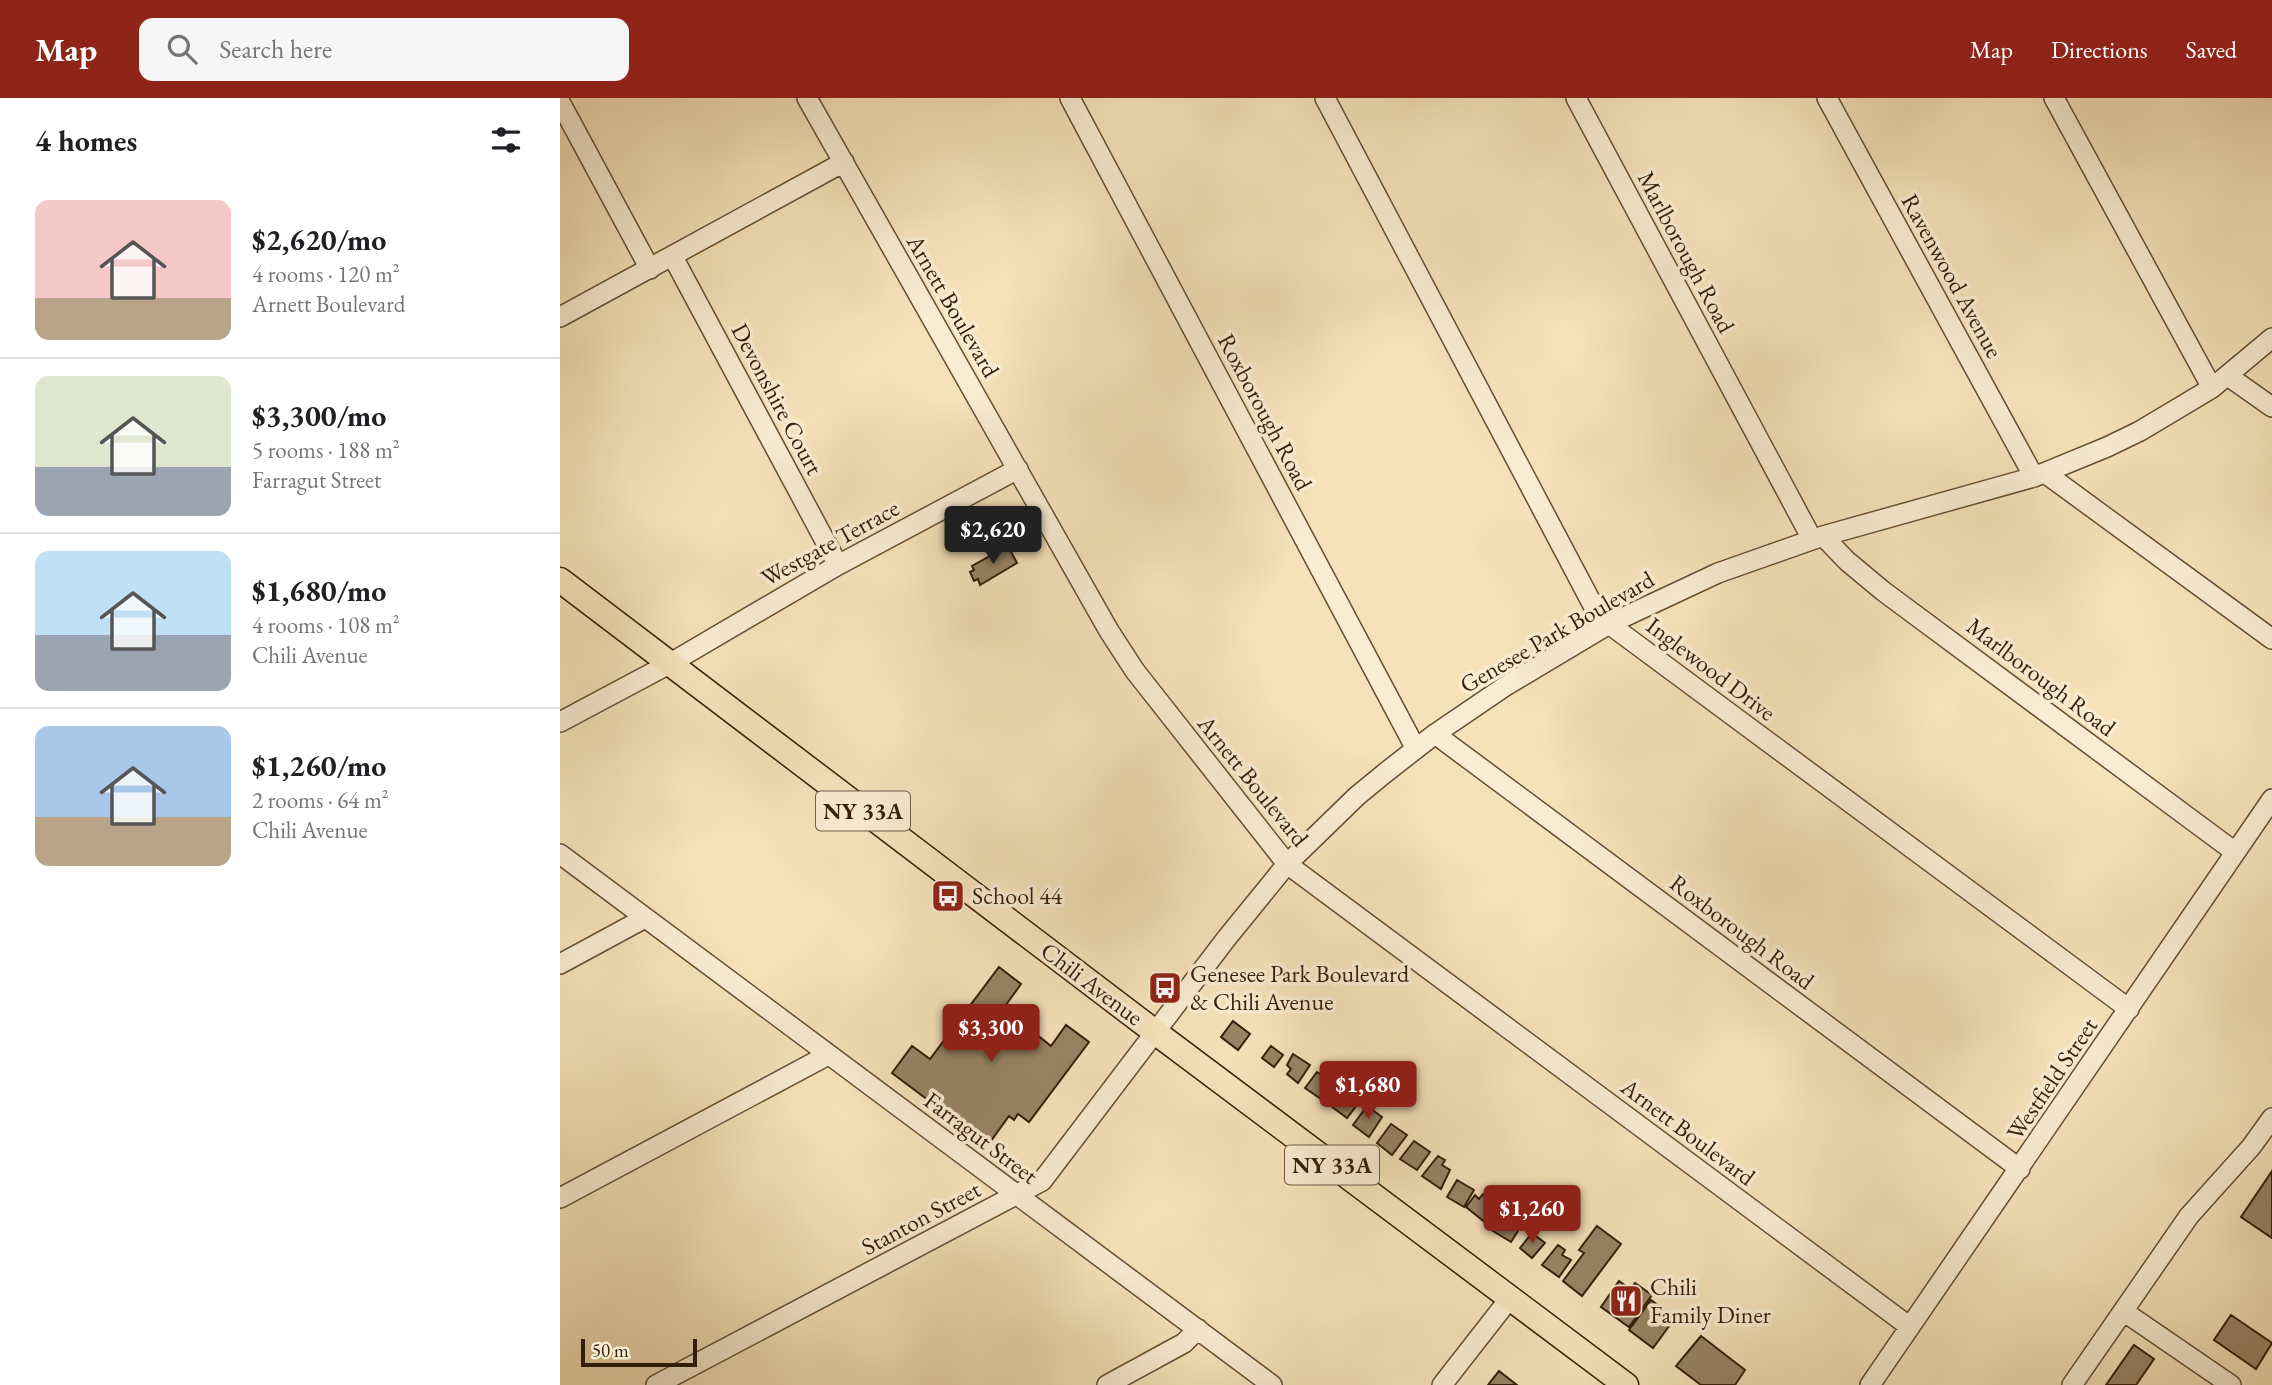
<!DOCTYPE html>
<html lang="en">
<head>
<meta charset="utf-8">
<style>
	:root { --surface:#fff; --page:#f6f6f6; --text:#202124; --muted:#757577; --line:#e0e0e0; --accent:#8f2418 }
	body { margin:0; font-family:"EB Garamond",serif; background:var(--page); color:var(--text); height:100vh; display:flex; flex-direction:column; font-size:26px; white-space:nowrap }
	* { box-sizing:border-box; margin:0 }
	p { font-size:23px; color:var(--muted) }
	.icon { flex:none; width:38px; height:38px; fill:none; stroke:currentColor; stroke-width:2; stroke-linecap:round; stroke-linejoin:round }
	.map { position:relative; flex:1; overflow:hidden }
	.details { display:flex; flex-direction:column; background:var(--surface); width:560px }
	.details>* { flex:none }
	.scale { position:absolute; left:21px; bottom:18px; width:116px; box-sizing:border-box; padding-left:7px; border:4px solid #341e09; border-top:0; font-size:19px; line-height:24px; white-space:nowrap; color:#341e09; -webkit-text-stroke:5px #f8ecd2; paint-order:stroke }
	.price { position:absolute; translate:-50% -60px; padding:0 16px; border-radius:7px; background:var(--accent); color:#fff; font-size:23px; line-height:46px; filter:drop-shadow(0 2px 4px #0008) }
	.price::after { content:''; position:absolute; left:50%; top:42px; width:21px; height:16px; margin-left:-10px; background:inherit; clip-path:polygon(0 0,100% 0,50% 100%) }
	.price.selected { background:#222; color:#fff }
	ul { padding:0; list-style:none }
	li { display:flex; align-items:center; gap:21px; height:175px; padding:0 35px }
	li+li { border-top:2px solid var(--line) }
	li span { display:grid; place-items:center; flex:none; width:196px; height:140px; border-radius:14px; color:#555 }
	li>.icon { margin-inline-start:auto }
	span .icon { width:84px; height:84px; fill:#fffc; stroke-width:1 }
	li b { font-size:30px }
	h2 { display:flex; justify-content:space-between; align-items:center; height:84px; padding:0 35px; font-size:30px }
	header { display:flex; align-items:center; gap:42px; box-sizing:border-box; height:98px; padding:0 35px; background:var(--accent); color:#fff }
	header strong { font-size:33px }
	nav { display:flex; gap:38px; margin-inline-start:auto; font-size:24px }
	.search { width:490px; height:63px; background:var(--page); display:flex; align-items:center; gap:18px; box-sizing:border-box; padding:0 24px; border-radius:14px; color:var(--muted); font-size:26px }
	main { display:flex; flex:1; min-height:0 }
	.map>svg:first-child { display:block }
</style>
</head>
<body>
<header>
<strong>Map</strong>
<div class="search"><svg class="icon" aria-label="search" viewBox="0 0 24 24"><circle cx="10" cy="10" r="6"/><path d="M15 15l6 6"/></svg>Search here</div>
<nav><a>Map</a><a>Directions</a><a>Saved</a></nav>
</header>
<main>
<section class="details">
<h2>4 homes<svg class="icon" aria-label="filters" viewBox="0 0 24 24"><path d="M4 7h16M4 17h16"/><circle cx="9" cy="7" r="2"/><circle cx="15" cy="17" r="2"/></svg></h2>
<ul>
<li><span style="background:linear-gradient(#f6c9c9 70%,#b9a48a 0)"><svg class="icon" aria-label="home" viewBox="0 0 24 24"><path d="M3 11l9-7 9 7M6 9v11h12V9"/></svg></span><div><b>$2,620/mo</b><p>4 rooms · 120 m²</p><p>Arnett Boulevard</p></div></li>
<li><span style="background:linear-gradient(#dfe7d0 65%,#9aa5b1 0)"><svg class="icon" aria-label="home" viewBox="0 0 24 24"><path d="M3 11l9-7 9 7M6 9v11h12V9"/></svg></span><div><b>$3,300/mo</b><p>5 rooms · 188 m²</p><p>Farragut Street</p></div></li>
<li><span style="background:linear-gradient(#bfe0f5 60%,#9aa5b1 0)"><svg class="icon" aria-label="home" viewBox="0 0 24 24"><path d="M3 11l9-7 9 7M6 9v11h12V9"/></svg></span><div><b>$1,680/mo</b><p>4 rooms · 108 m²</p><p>Chili Avenue</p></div></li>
<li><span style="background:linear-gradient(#a9c7e8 65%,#b9a48a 0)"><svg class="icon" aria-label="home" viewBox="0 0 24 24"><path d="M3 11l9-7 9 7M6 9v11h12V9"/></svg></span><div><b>$1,260/mo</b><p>2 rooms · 64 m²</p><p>Chili Avenue</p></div></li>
</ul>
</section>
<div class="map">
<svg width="1712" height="1287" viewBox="0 0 1712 1287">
	<rect width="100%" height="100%" fill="#f5e2b9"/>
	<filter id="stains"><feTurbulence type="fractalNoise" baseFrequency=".00286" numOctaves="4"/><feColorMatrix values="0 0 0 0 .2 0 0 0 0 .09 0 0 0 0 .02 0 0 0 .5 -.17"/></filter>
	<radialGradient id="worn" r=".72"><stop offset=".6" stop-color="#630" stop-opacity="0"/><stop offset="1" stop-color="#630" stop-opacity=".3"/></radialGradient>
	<path fill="#988465" stroke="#341e09" stroke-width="2" d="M448,448L457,465L420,487L418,481L414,483L410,474L414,472L412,468Z
		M439,869L461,886L443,911L457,922L459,919L478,933L476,936L491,948L506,927L529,944L469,1024L458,1016L454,1022L449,1018L428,1047L332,975L352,948L370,961Z
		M673,923L690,936L678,952L661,939Z
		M711,948L723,957L714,969L702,960Z
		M733,956L750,967L738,985L727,976L731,971L727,967Z
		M757,974L776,986L764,1003L745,990Z
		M783,991L800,1003L787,1020L771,1008Z
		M807,1008L822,1019L809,1039L793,1027Z
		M831,1026L847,1037L832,1057L817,1045Z
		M854,1043L870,1054L857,1072L840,1061Z
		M878,1058L885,1062L882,1067L890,1072L881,1091L862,1078Z
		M1712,1073V1140L1681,1119Z
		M897,1082L914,1092L904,1109L887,1099Z
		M923,1096L939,1109L926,1125L906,1109L915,1097L919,1101Z
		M951,1111L957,1115L954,1120L963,1125L951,1144L933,1133L946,1113L949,1114Z
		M1037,1128L1061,1146L1022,1198L1003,1183L1024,1155L1019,1152Z
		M972,1135L985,1145L972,1160L960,1150Z
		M998,1147L1005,1152L1002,1157L1011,1162L999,1179L982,1167Z
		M1059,1183L1070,1191L1075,1185L1092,1197L1069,1229L1041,1209Z
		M1091,1202L1115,1220L1093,1250L1069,1232Z
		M1671,1217L1712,1245L1696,1271L1654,1242Z
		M1141,1238L1185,1272L1175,1287H1141L1116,1268Z
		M1574,1247L1594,1261L1576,1287H1546Z
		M939,1273L957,1287H928Z"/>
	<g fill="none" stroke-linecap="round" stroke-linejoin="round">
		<defs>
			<path id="minor" d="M247,0L549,533L575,573L727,766L1350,1229
				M510,0L856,651
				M765,0L1036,513L1049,526L1569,911
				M1016,0L1252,441
				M1267,0L1474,379
				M1494,0L1652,290
				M0,4L90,171
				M113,159L278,467
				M0,219L284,64
				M1668,278L1712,309
				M1485,375L1712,541
				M1263,438L1287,463L1323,493L1675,754
				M0,624L109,566L278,467L458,371
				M875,636L1460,1071
				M0,756L712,1287
				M0,866L85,820
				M0,1100L268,957
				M1563,1213L1671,1287
				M96,1287L482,1083L666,841L727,766L797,698L825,675L875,636L947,587L1049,526L1158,475L1263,438L1474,379L1547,349L1580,333L1652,290L1712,240
				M547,1287L624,1245L638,1231
				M882,1287L950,1200
				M1310,1287L1712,701
				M1512,1287L1629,1118L1691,1049L1712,1020"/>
			<path id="major" d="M0,482L595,934L1066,1287"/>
		</defs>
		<use href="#minor" stroke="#644f35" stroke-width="22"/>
		<use href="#major" stroke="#341e09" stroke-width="27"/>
		<use href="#minor" stroke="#f8ecd2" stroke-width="19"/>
		<use href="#major" stroke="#f5e2b9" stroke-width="24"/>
	</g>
	<defs>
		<symbol id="bus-square" viewBox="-11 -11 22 22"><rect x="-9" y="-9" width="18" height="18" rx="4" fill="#8f2418" stroke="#f8ecd2"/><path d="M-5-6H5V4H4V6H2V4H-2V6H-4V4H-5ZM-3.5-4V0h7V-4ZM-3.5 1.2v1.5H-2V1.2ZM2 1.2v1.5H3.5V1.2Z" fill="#fff"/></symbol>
		<symbol id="restaurant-square" viewBox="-11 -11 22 22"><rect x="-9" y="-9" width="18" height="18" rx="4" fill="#8f2418" stroke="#f8ecd2"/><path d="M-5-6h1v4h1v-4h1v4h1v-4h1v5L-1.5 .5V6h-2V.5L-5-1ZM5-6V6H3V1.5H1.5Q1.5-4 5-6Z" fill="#fff"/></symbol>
	</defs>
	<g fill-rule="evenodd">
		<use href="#bus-square" x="369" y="779" width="38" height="38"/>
		<use href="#bus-square" x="586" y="871" width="38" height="38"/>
		<use href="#restaurant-square" x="1047" y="1184" width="38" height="38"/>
	</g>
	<g text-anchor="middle" stroke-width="7" stroke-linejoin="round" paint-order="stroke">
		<g fill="#f8ecd2" stroke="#6f5c45" stroke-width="2">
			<rect x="256" y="693.5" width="94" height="39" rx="5"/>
			<rect x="725" y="1047.5" width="94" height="39" rx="5"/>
		</g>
		<g font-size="23" font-weight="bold" fill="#341e09">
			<text x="303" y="721">NY 33A</text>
			<text x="772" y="1075">NY 33A</text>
		</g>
		<g font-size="24" fill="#341e09" stroke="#f8ecd2">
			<text transform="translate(1126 154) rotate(62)" y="8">Marlborough Road</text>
			<text transform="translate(1392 178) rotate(61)" y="8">Ravenwood Avenue</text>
			<text transform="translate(393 208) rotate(60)" y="8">Arnett Boulevard</text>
			<text transform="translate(217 301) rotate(62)" y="8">Devonshire Court</text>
			<text transform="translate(705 314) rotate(62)" y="8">Roxborough Road</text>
			<text transform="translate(270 445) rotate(-29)" y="8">Westgate Terrace</text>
			<text transform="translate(997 534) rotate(-30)" y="8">Genesee Park Boulevard</text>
			<text transform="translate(1151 571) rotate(37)" y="8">Inglewood Drive</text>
			<text transform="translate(1481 579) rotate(37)" y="8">Marlborough Road</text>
			<text transform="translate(693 683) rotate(51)" y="8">Arnett Boulevard</text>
			<text transform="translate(1182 834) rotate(37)" y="8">Roxborough Road</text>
			<text transform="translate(532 886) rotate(37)" y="8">Chili Avenue</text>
			<text transform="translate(1492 981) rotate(-56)" y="8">Westfield Street</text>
			<text transform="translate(1128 1034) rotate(37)" y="8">Arnett Boulevard</text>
			<text transform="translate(421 1040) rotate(37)" y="8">Farragut Street</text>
			<text transform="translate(361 1120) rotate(-28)" y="8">Stanton Street</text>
		</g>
		<g font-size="24" fill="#341e09" stroke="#f8ecd2" text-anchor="start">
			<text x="412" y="806">School 44</text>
			<text x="630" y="884">Genesee Park Boulevard<tspan x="630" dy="28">&amp; Chili Avenue</tspan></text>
			<text x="1090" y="1197">Chili<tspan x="1090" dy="28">Family Diner</tspan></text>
		</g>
	</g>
	<rect width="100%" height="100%" filter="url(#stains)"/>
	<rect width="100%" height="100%" fill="url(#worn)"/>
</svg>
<div class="scale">50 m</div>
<b class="price selected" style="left:433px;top:468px">$2,620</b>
<b class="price" style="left:431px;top:966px">$3,300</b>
<b class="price" style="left:808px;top:1023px">$1,680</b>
<b class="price" style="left:972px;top:1147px">$1,260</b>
</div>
</main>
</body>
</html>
